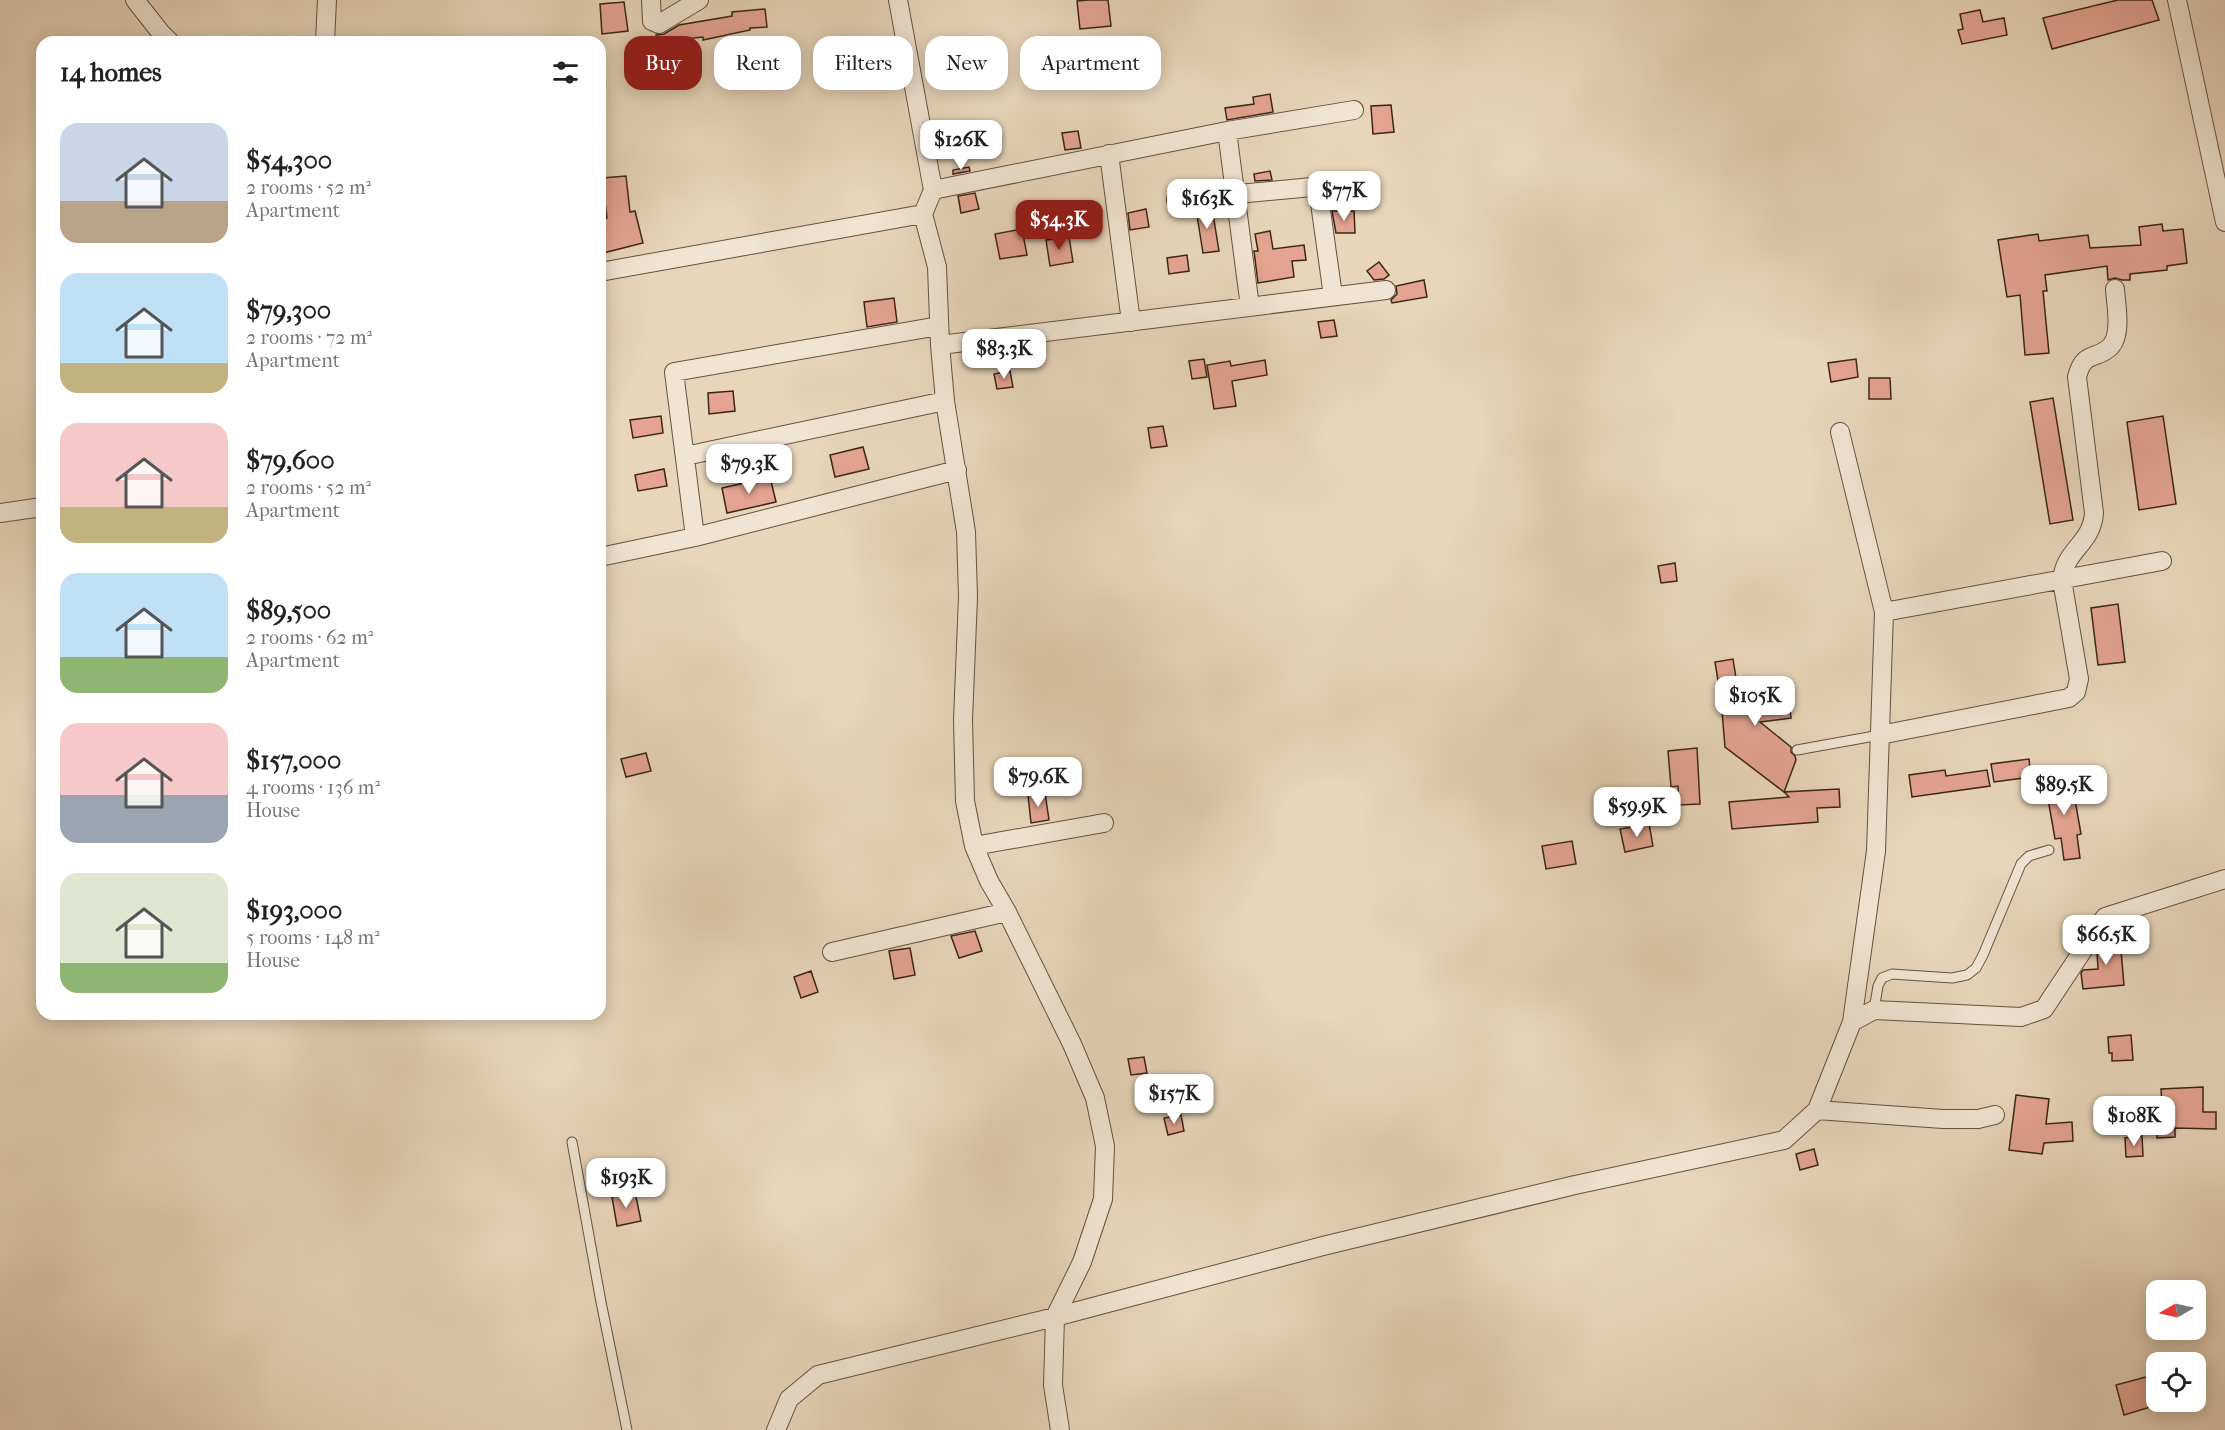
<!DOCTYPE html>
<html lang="en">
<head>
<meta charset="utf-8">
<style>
	:root { --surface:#fff; --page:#f2f2f2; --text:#222; --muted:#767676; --accent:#8f2418 }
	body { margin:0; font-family:"IM FELL French Canon",serif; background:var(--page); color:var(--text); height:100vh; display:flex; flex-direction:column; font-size:22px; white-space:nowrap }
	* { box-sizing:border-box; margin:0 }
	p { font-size:20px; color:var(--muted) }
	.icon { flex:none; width:33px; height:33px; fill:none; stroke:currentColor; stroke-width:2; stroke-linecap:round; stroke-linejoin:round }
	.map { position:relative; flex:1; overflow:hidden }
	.panel { position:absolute; left:36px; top:36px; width:570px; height:984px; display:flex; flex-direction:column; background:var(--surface); border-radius:18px; box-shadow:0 3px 15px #0003 }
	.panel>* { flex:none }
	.guide { position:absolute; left:624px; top:36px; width:570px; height:54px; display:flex; gap:12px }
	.needle { width:39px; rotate:261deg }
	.tools { position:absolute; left:2146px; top:1280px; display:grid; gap:12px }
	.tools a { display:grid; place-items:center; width:60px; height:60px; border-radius:12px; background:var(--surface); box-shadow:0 3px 15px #0003; font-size:30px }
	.price { position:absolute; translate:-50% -51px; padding:0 14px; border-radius:12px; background:#fff; color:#222; font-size:20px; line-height:39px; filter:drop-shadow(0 2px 3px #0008) }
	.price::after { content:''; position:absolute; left:50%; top:36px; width:18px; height:14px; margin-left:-9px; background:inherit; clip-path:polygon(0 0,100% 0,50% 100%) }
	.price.current { background:var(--accent); color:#fff }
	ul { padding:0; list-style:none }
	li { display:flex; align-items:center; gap:18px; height:150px; padding:0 24px }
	li span { display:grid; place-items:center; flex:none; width:168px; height:120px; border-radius:18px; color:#555 }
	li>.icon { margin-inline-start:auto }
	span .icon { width:72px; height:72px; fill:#fffc; stroke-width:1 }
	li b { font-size:26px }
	h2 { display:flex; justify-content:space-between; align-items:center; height:72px; padding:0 24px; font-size:26px }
	.chip { padding:0 21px; border-radius:18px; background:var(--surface); box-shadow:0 3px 15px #0003; font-size:21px; line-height:54px }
	.chip.current { background:var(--accent); color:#fff }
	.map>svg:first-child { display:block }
</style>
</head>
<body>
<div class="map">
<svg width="2225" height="1430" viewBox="0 0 2225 1430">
	<rect width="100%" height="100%" fill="#e8d5ba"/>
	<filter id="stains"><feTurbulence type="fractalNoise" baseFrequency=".00333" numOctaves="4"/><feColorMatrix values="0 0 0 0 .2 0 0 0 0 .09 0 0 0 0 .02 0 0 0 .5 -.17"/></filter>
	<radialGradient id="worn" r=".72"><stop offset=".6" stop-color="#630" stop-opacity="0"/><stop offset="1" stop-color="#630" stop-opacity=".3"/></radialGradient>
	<path fill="#e4a491" stroke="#3b2518" stroke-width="1.5" d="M1089,0H1108L1111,26L1080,29L1077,1Z
		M2118,0H2152L2159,20L2052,49L2043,18Z
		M624,2L628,31L602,34L600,4Z
		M765,9L767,27L750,28V30L703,40V37L657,42L656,35L664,34L679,25L732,16V12Z
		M1980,10L1983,22L2004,18L2007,35L1962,44L1958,30L1963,29L1960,14Z
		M1270,94L1273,112L1227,120L1225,108L1254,104L1253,97Z
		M1391,105L1394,132L1373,134L1371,106Z
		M1078,131L1081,148L1065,150L1062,133Z
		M969,167L970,171L953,174V170Z
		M1270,171L1272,180L1255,181L1254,174Z
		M626,176L630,212L635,211L643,243L603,253L600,242V220L607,218L602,178Z
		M975,193L979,209L961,213L958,196Z
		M1212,208L1219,251L1203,253L1196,209Z
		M1146,209L1149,227L1130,230L1128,213Z
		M1332,211H1354L1355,233H1336Z
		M2162,224L2163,231L2183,229L2187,263L2167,266V270L2130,274V280H2122L2115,278L2108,280L2107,266L2045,275L2047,291H2043L2049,353L2025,355L2020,295L2007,297L1998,240L2038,234L2039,241L2088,235L2090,248L2141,245L2139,227Z
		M1022,229L1027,255L1000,259L995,234Z
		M1270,231L1273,249L1304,245L1306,260L1292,261L1294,277L1258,283L1254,251H1258L1255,234Z
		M1069,237L1073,262L1050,266L1046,240Z
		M1187,255L1189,271L1169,274L1167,258Z
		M1379,262L1389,275L1384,279L1374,280L1367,271Z
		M1424,280L1427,297L1392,303L1391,300L1397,294L1396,286Z
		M894,298L897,322L867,327L864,302Z
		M1334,320L1337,336L1321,338L1318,322Z
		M1204,359L1207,377L1192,379L1189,361Z
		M1856,359L1858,377L1831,382L1828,363Z
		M1265,360L1267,375L1232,381L1236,406L1214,409L1207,365L1230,361L1231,366Z
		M1010,371L1013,387L997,389L994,374Z
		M1869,378H1890L1891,399H1869Z
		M733,391L735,411L709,414L708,393Z
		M2053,398L2073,520L2050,524L2030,402Z
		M661,416L663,433L633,438L630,420Z
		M2163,416L2176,504L2139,510L2127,422Z
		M1163,426L1167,446L1151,448L1148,428Z
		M863,447L869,469L835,477L830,455Z
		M664,469L667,486L638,491L635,475Z
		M770,477L776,502L727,513L722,488Z
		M1675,563L1677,581L1661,583L1658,566Z
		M2118,604L2125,662L2098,665L2091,608Z
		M1733,659L1739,697L1788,691L1791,718L1760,722L1791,747V752L1795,756L1796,760L1784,792L1725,747L1721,699L1715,662Z
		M1697,748L1700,804L1679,805L1678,786L1671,787L1668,751Z
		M646,753L651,771L626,777L621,759Z
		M2029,759L2031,777L1994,782L1991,764Z
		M1945,770L1946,776L1987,770L1990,786L1912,797L1909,775Z
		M2071,777L2081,834L2077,835L2080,858L2064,860L2061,838L2055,839L2045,782Z
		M1839,789L1840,807L1817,808L1818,822L1732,829L1729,802L1789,797L1784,792Z
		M1045,793L1049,820L1031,823L1028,795Z
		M1649,824L1653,846L1625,852L1620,829Z
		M1572,841L1576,864L1546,869L1542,846Z
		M2110,929H2114L2115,950H2121L2124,985L2083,989L2081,973L2083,970L2098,969L2097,951H2100V945Z
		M975,931L982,951L959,958L951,936Z
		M910,948L915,975L894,979L889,951Z
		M811,971L818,992L801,998L794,977Z
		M2131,1035L2133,1060L2112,1061V1053H2109L2108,1037Z
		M1144,1057L1147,1073L1131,1075L1128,1059Z
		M2203,1087V1112H2216V1129L2175,1128V1137L2157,1138L2156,1119L2163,1118L2161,1089Z
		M2016,1095L2049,1099L2046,1124L2072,1122L2073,1141L2044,1143L2042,1154L2009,1150Z
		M1181,1115L1184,1131L1168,1135L1164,1118Z
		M2142,1136L2143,1156L2126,1157L2125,1138Z
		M1814,1149L1818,1165L1800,1170L1796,1154Z
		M635,1192L641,1221L617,1226L612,1197Z
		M2157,1374V1405L2124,1415L2116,1385Z"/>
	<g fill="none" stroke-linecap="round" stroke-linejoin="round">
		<defs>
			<path id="service" d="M1797,750L1880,735
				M1874,1010L1878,986L1882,978L1892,974L1952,978L1967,975L1976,968L1983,955L2021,864L2029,856L2049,850
				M572,1142L601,1302L627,1430"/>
			<path id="minor" d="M135,0L161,33L170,42
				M651,0L652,21L659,24L699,0
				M898,0L933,190L923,214L937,267L940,345L945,401L966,532L968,597L963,720L965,801L974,846L989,881L1007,912L1072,1044L1095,1098L1105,1146L1103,1199L1082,1262L1055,1317L1053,1385L1060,1430
				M2177,0L2225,222
				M325,42L327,0
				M1227,131L1250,307
				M1109,154L1131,322
				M933,190L1227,131L1354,110
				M1176,200L1312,187L1317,190L1319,196L1333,296
				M600,272L923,214
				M940,345L1386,290
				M1840,432L1884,612L2162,561
				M685,456L945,401
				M0,513L42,507
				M695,537L674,372L939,326
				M600,557L695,537L957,470
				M1880,735L2069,698L2076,692L2079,679L2062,580C2065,549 2092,544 2094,513L2077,377C2084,349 2097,361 2111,346C2122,333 2116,305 2115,289
				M974,846L1104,823
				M832,952L1007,912
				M1852,1022L1874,1010L2021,1017L2044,1009L2105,917L2225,879
				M1817,1110L1943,1119H1978L1995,1115
				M776,1430L789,1399L818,1375L1055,1317L1323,1246L1575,1185L1784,1140L1817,1110L1852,1022L1876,851L1884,612"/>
		</defs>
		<use href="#service" stroke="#665140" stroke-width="11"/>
		<use href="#minor" stroke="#665140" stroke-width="20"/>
		<use href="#service" stroke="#f0e4d2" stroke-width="9"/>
		<use href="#minor" stroke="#f0e4d2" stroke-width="18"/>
	</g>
	<rect width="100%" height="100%" filter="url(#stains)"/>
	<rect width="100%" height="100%" fill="url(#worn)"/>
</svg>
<div class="tools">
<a><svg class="needle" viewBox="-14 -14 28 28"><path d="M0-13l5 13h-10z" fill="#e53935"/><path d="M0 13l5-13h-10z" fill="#767676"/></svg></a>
<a><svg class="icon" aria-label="locate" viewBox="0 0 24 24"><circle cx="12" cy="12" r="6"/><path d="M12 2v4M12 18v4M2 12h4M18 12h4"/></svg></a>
</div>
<b class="price" style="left:961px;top:171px">$126K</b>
<b class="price" style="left:1344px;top:222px">$77K</b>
<b class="price" style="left:1207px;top:230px">$163K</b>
<b class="price current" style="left:1059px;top:251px">$54.3K</b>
<b class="price" style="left:1004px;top:380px">$83.3K</b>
<b class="price" style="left:749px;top:495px">$79.3K</b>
<b class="price" style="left:1755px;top:727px">$105K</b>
<b class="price" style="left:1038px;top:808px">$79.6K</b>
<b class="price" style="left:2064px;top:816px">$89.5K</b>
<b class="price" style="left:1637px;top:838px">$59.9K</b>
<b class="price" style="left:2106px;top:966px">$66.5K</b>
<b class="price" style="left:1174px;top:1125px">$157K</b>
<b class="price" style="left:2134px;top:1147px">$108K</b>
<b class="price" style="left:626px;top:1209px">$193K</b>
<div class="guide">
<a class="chip current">Buy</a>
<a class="chip">Rent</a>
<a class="chip">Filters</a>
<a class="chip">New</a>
<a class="chip">Apartment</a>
</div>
<section class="panel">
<h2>14 homes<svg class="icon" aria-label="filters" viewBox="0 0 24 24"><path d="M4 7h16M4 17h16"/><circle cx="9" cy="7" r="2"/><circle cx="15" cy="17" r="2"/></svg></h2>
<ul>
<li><span style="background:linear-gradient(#c9d6e8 65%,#b9a48a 0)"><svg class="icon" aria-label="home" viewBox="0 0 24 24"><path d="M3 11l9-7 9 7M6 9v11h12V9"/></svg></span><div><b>$54,300</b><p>2 rooms · 52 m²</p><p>Apartment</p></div></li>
<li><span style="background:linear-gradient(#bfe0f5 75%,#c2b280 0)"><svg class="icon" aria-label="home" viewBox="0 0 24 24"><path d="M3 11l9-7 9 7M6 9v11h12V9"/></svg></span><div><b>$79,300</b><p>2 rooms · 72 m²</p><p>Apartment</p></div></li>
<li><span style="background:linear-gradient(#f6c9c9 70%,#c2b280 0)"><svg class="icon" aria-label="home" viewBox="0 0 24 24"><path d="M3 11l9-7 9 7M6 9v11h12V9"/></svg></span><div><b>$79,600</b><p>2 rooms · 52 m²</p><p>Apartment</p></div></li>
<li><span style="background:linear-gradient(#bfe0f5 70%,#8fb573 0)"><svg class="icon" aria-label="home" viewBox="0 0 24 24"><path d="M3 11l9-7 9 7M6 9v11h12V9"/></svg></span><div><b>$89,500</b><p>2 rooms · 62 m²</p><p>Apartment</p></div></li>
<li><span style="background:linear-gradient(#f6c9c9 60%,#9aa5b1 0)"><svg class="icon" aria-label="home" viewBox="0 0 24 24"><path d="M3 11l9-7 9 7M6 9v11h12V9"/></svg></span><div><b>$157,000</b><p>4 rooms · 136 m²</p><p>House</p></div></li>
<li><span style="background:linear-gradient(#dfe7d0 75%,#8fb573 0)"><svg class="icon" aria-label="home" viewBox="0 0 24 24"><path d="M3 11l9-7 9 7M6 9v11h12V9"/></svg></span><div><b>$193,000</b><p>5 rooms · 148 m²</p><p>House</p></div></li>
</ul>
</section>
</div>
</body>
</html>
